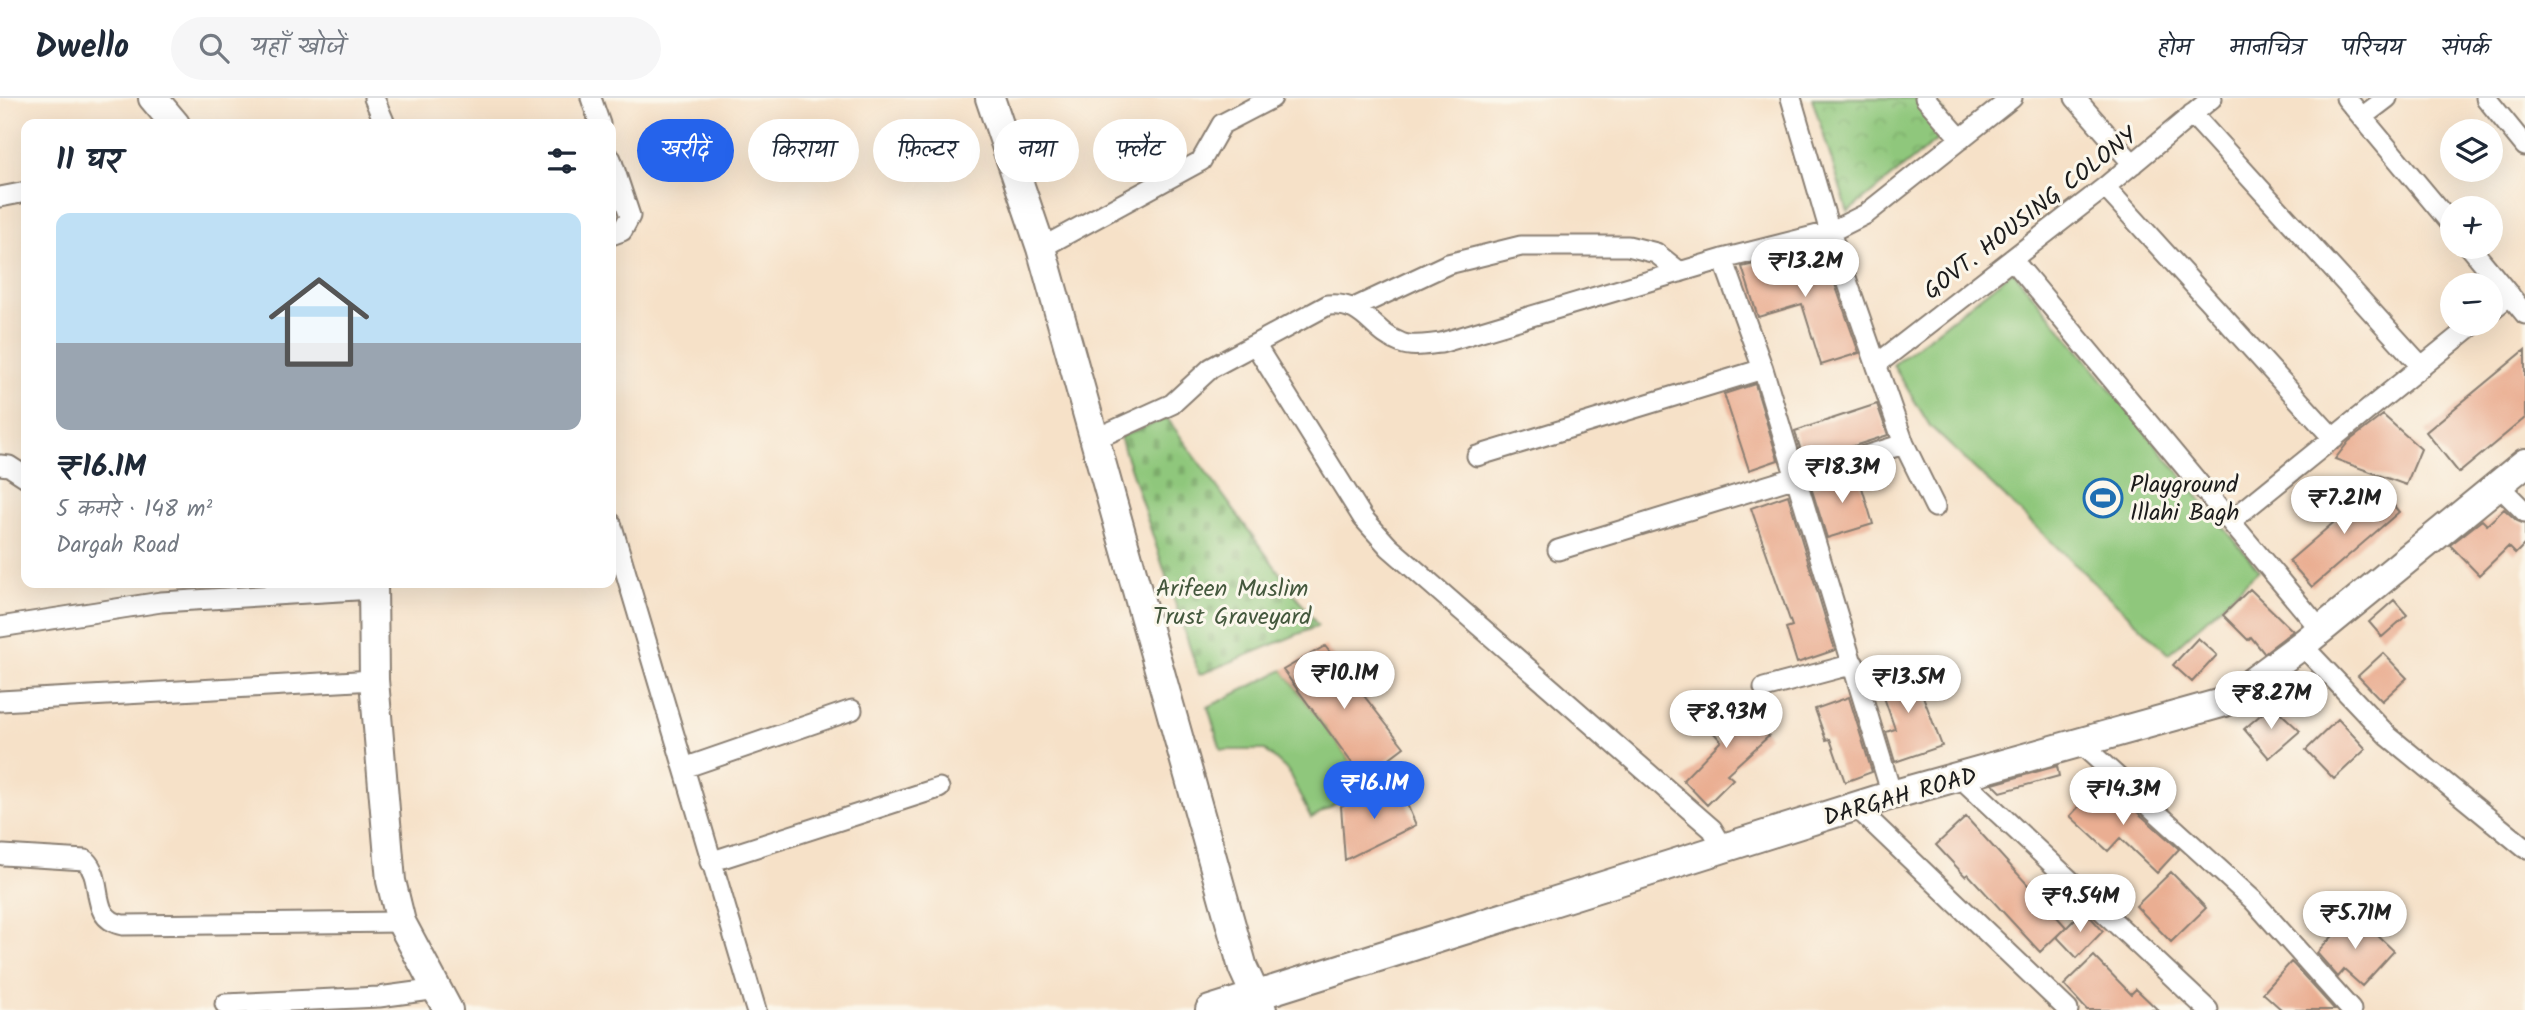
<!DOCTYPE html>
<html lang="hi">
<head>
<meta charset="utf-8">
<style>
	:root { --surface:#fff; --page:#f6f6f7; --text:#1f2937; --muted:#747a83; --line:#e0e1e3; --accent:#2563eb }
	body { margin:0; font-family:Kalam,"Playpen Sans Deva",sans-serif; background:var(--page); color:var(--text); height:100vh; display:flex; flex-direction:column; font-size:26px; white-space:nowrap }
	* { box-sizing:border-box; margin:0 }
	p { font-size:23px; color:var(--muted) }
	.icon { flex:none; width:38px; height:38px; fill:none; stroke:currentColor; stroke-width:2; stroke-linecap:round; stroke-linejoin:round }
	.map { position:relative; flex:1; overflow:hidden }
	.side { position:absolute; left:21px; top:21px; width:595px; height:469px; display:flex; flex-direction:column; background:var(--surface); border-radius:14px; box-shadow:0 7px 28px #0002 }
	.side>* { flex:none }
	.hud { position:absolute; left:637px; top:21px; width:665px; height:63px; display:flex; gap:14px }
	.tools { position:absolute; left:2440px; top:21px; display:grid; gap:14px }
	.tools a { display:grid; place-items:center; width:63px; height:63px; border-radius:50%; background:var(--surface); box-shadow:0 7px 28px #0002; font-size:35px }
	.price { position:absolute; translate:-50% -60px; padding:0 16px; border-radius:24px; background:#fff; color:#222; font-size:23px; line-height:46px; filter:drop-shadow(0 2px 4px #0008) }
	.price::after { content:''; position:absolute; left:50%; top:42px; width:21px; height:16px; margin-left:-10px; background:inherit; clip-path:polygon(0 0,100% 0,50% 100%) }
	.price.current { background:var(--accent); color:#fff }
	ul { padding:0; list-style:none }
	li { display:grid; align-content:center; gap:14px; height:371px; padding:0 35px }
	li span { display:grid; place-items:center; height:217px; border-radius:14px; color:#555 }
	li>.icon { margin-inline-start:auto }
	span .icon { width:126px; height:126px; fill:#fffc; stroke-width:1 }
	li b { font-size:30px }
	h2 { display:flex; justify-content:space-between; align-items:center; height:84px; padding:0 35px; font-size:30px }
	.chip { padding:0 24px; border-radius:32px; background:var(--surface); box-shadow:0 7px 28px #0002; font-size:24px; line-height:63px }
	.chip.current { background:var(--accent); color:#fff }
	header { display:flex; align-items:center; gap:42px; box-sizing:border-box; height:98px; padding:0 35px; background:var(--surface); border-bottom:2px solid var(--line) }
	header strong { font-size:33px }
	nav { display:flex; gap:38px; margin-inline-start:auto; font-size:24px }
	.search { width:490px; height:63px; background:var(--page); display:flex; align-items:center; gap:18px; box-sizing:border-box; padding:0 24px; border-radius:38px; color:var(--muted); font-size:26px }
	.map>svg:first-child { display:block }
</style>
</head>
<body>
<header>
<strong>Dwello</strong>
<div class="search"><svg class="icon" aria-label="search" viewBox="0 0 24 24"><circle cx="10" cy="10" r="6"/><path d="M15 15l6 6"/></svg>यहाँ खोजें</div>
<nav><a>होम</a><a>मानचित्र</a><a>परिचय</a><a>संपर्क</a></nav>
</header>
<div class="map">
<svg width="2525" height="912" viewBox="0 0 2525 912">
	<defs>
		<pattern id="cemetery-stones" width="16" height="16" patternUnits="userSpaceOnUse" patternTransform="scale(1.75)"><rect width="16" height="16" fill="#8fc77b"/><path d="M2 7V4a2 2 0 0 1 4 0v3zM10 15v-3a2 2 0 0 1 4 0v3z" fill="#7baa6a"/></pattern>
		<pattern id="park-crowns" width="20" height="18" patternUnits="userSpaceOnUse" patternTransform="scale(1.75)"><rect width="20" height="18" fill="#8fc77b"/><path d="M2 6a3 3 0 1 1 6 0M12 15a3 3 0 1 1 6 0" fill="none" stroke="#7baa6a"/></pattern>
	</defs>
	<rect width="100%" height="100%" fill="#fbf7ec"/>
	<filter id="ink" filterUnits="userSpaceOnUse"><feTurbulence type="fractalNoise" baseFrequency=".0143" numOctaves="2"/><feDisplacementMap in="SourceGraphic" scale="14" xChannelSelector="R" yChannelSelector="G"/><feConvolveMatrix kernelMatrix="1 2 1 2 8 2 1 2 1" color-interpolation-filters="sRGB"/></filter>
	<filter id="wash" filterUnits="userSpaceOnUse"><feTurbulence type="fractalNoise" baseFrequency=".00686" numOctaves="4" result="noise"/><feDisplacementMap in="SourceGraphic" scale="28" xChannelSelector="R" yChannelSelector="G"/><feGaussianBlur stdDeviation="1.57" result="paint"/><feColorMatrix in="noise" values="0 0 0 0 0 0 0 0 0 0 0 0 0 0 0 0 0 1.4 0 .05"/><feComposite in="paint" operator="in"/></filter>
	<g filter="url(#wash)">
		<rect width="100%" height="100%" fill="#f6e1c8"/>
		<path fill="#8fc77b" stroke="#56724c" stroke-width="2" d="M2013,173L2259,472L2169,556L1930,328L1893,267Z
			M1283,572L1363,680L1339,704L1311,720L1288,673L1265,652H1221L1208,609Z"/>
		<path fill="url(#cemetery-stones)" stroke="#56724c" stroke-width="2" d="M1167,320L1318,528L1199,577L1120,339Z"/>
		<path fill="url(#park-crowns)" stroke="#56724c" stroke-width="2" d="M1812,0H1932L1944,14L1943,37L1848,114Z"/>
		<g id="blocks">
			<path fill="#eaae92" d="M1822,149L1859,255L1821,267L1802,206L1758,219L1742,169Z
				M2525,252V320L2459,375L2426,334Z
				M1755,286L1778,362L1749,372L1724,296Z
				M1877,306L1888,337L1810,362L1806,352L1801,353L1795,333Z
				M2383,317L2421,351L2406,387L2335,361L2349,343Z
				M1857,373L1873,426L1827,440L1811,389Z
				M2377,387L2399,414L2312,489L2289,463Z
				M1788,397L1835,552L1797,565L1786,530L1792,528L1751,410Z
				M2504,411L2517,423L2525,426V446L2515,456L2508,449L2479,477L2450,447L2482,422L2487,427Z
				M2250,491L2293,533L2264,555L2251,539L2248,542L2223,517Z
				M2394,502L2407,517L2382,539L2369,524Z
				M2198,540L2217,557L2192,584L2173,567Z
				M1325,548L1404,649L1363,680L1283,572Z
				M2383,555L2407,580L2382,603L2358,578Z
				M1911,567L1942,648L1895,664L1886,634L1895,631L1877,579Z
				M1734,599L1769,638L1727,676L1733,681L1707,707L1683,682L1721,643L1705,625Z
				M1849,599L1872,674L1845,684L1830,641L1826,642L1815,611Z
				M2272,607L2300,633L2269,660L2244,631Z
				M2338,621L2366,651L2334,681L2306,652Z
				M2057,668L2059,678L2001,694L1993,686Z
				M2102,683L2179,751L2157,775L2120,740L2108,753L2070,718Z
				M1399,688L1416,727L1345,762L1341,708Z
				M1966,719L2066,829L2040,854L1968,776L1965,778L1936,747Z
				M2171,774L2206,810L2171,844L2136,808Z
				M2084,812L2103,833L2077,860L2057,839Z
				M2354,815L2394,853L2362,888L2344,872L2338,879L2317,855Z
				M2094,858L2131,896L2136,891L2158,912H2087L2064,887Z
				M2291,864L2295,868L2335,912H2282L2263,895Z"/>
		</g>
	</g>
	<g filter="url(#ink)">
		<use href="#blocks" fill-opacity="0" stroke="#897e72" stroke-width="2"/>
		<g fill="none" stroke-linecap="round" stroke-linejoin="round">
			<defs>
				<path id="street" d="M374,0L385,26
					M591,0L600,26
					M1791,0L1830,134L1904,346L1935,409
					M1925,0L1961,41
					M2075,0L2133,66
					M2346,0L2452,127
					M2486,0L2525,48
					M2192,16L2422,269
					M2362,19L2387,0
					M611,61L630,118L622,133L611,137
					M2105,89L2334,341
					M0,99L26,94
					M2470,149L2525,216
					M1041,150L1201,63L1222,26L1272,0
					M1723,161L1763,271L1892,697
					M2012,161L2320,531
					M1354,210L1448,166L1521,148H1628L1656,155L1680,174
					M2490,213L2510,197
					M1256,248L1363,420L1389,449L1712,731L1724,751
					M1877,266L2105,89L2212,0
					M1095,341L1172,306L1211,270L1328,207C1365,203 1371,234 1401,245C1413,250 1428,246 1441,245L1723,161L1830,134L1866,116L2012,0
					M1477,358L1763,271
					M0,367L9,368L26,379
					M2499,388L2525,414
					M2232,422L2474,226
					M611,425L756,912
					M1558,452L1904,346
					M0,529L161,504L373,491
					M2302,547L2388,638L2525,750
					M1764,590L1854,566
					M0,603L374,582
					M2080,645L2253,802L2351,912
					M684,670L852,612
					M1961,680L2208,912
					M1856,709L2068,912
					M3,757L85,762C106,782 87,820 123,827L401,824
					M710,764L939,690
					M225,906L379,899L438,891"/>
				<path id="secondary" d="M153,0L175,26
					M990,0L1041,150L1243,870L1262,912
					M373,485L374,582L391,783L401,824L448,912
					M1210,912L1892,697L2225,604L2302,547L2525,365"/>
			</defs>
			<use href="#street" stroke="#897e72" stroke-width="23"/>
			<use href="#secondary" stroke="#897e72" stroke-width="32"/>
			<use href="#street" stroke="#fff" stroke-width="19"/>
			<use href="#secondary" stroke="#fff" stroke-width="28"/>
		</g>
	</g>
	<defs>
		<symbol id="stadium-ring" viewBox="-11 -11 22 22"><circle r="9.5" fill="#fbf7ec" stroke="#1f6fb2" stroke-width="1.5"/><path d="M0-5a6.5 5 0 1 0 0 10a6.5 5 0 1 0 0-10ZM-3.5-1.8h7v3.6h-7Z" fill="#1f6fb2"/></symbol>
	</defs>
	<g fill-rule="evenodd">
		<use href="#stadium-ring" x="2081" y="378" width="44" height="44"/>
	</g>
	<g text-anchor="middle" stroke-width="6" stroke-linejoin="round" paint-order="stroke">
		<g font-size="24" fill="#1c1c1c" stroke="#fbf7ec">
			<text transform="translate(2030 115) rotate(-38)" y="8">GOVT. HOUSING COLONY</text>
			<text transform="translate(1900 698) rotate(-16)" y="8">DARGAH ROAD</text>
		</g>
		<g font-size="24" fill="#1c1c1c" stroke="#fbf7ec" text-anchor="start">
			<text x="2130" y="394">Playground<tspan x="2130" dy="28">Illahi Bagh</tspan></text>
		</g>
		<g font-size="24" fill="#44583d" stroke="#fbf7ec">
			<text x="1232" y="498">Arifeen Muslim<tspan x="1232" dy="28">Trust Graveyard</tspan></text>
		</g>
	</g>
</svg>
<div class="tools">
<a><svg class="icon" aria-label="layers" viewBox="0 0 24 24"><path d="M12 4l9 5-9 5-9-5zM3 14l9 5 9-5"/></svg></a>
<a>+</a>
<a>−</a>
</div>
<b class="price" style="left:1805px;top:201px">₹13.2M</b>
<b class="price" style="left:1842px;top:407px">₹18.3M</b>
<b class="price" style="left:2344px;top:438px">₹7.21M</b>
<b class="price" style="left:1344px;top:613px">₹10.1M</b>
<b class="price" style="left:1908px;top:617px">₹13.5M</b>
<b class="price" style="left:2271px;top:633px">₹8.27M</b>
<b class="price" style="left:1726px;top:652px">₹8.93M</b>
<b class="price current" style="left:1374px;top:723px">₹16.1M</b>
<b class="price" style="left:2123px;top:729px">₹14.3M</b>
<b class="price" style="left:2080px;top:836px">₹9.54M</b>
<b class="price" style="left:2355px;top:853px">₹5.71M</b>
<div class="hud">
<a class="chip current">खरीदें</a>
<a class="chip">किराया</a>
<a class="chip">फ़िल्टर</a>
<a class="chip">नया</a>
<a class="chip">फ़्लैट</a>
</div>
<section class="side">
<h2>11 घर<svg class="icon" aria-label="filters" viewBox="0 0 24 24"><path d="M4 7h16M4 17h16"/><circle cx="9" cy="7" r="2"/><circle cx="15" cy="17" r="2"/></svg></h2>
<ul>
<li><span style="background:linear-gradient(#bfe0f5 60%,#9aa5b1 0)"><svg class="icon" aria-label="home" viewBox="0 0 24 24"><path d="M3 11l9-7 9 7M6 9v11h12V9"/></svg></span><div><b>₹16.1M</b><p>5 कमरे · 148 m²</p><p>Dargah Road</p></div></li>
</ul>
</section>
</div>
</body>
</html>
